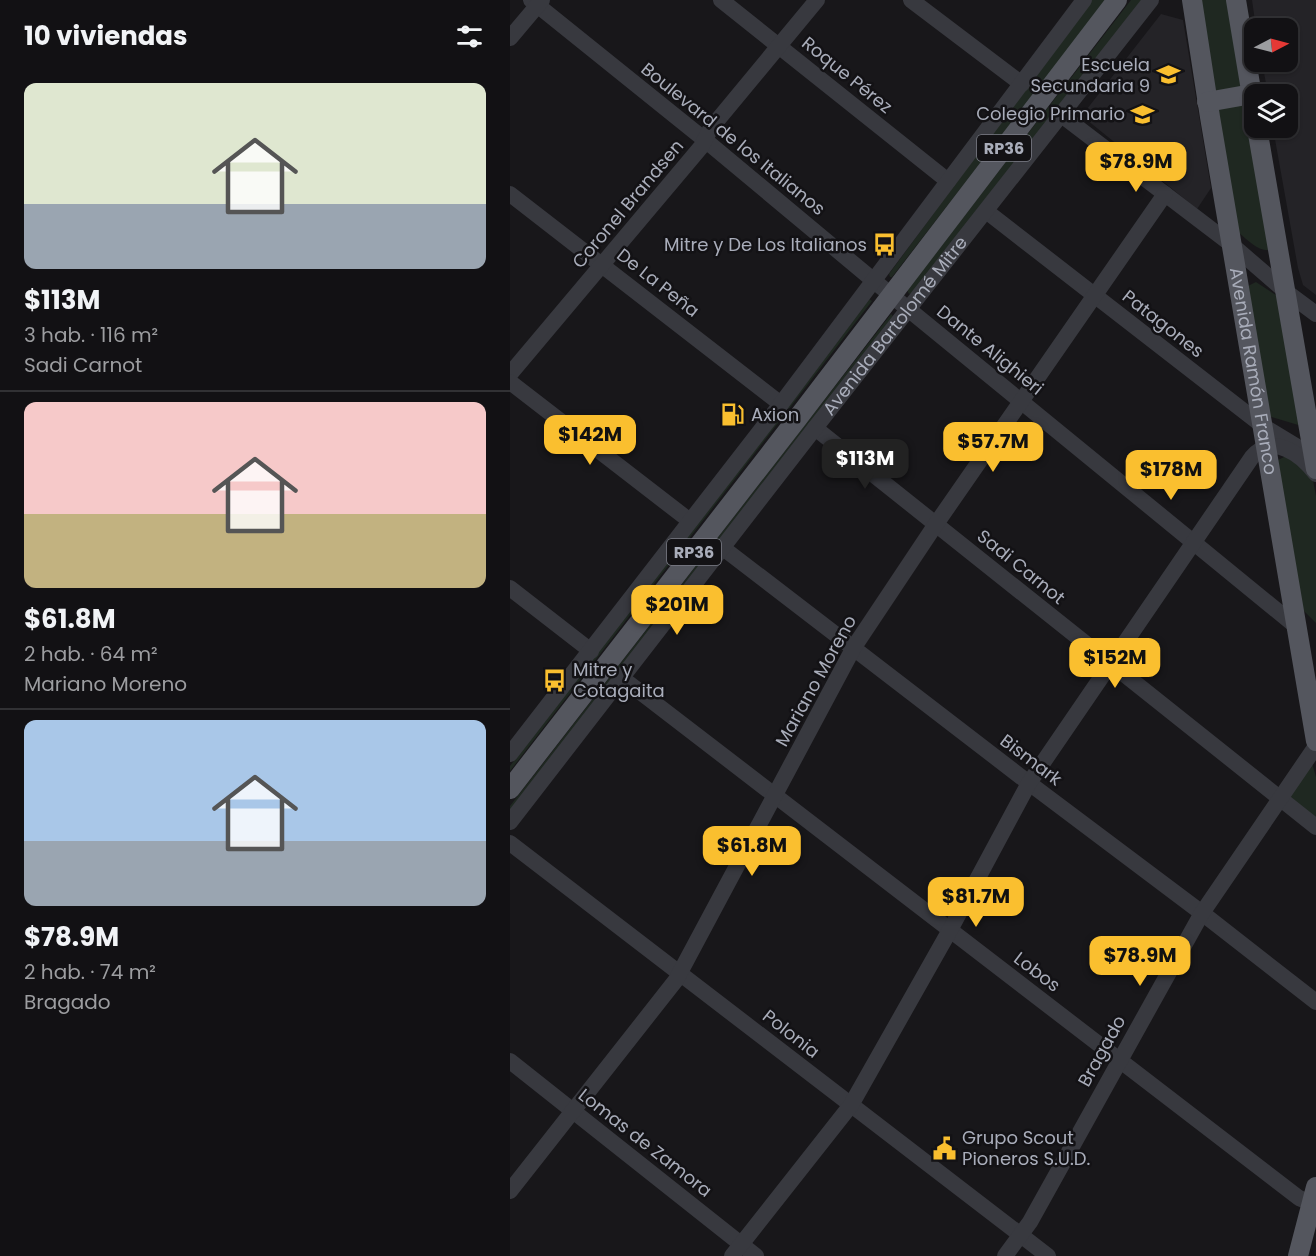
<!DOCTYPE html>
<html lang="es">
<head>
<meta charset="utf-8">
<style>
	:root { --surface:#121114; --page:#1b1a1d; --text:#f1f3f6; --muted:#9c9da0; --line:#313134; --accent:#fabf2f }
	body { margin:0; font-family:Poppins,sans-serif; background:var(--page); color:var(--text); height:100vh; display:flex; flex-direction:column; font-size:22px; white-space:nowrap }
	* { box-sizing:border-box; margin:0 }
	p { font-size:20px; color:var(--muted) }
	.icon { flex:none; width:33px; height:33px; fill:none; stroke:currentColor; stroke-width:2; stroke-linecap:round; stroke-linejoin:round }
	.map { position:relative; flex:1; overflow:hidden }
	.side { display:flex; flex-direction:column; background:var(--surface); width:510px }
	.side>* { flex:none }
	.needle { width:39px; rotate:84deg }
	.buttons { position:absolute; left:734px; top:18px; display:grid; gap:12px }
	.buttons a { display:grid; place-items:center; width:54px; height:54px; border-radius:12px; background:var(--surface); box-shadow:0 2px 4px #0004,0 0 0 2px var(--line); font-size:30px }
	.price { position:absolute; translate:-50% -51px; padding:0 14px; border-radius:12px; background:var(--accent); color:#111; font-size:20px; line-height:39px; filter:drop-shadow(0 2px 3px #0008) }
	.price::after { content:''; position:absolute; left:50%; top:36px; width:18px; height:14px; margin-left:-9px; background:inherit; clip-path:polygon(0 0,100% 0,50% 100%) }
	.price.selected { background:#222; color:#fff }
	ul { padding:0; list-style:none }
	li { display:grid; align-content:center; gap:12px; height:318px; padding:0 24px }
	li+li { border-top:2px solid var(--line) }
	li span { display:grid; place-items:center; height:186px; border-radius:12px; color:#555 }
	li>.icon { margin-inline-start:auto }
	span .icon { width:108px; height:108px; fill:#fffc; stroke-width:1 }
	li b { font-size:26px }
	h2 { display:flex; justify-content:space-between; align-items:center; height:72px; padding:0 24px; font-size:26px }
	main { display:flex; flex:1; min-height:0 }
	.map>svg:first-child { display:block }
</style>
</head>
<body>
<main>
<section class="side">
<h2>10 viviendas<svg class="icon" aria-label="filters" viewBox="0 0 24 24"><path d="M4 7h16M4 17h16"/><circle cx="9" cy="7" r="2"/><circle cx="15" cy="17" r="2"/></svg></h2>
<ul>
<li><span style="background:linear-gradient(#dfe7d0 65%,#9aa5b1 0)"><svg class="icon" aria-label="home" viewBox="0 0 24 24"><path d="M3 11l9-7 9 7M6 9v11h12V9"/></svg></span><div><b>$113M</b><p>3 hab. · 116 m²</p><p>Sadi Carnot</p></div></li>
<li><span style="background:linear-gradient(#f6c9c9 60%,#c2b280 0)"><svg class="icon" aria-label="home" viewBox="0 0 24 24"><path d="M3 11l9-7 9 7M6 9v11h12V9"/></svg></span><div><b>$61.8M</b><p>2 hab. · 64 m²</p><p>Mariano Moreno</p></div></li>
<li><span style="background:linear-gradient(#a9c7e8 65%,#9aa5b1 0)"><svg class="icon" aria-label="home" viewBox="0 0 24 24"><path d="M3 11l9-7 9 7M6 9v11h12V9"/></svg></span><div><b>$78.9M</b><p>2 hab. · 74 m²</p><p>Bragado</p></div></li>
</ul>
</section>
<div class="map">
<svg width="806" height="1256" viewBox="0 0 806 1256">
	<rect width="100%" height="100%" fill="#18171a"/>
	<path fill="#242327" d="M742,0H806V295L793,285L788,268L763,128H777V94H758L752,62H777V28H746Z
		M651,14L673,20L701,188L687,209L577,120V109Z"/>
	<path fill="#1f2821" d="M581,0H595L558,50L382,277H380L379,274Z
		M621,0H634L402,293L399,294L397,290Z
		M686,0H722L744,123L761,250C748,252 738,240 729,233Z
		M746,282L769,297L795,427L758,416L738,286Z
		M359,299L362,301L0,771V766Z
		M381,314L383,316L0,813V806Z
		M778,455L803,480L806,496V623L790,607L768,460Z
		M802,763L806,777V819L777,794Z"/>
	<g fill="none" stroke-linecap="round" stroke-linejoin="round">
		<g stroke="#38393f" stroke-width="16">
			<path d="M21,0L195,140L381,295L787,627"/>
			<path d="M211,0L438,181"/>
			<path d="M401,0L512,84"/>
			<path d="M0,38L32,0"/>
			<path d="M550,114L722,245L775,291L806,314"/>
			<path d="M0,194L271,404"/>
			<path d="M476,211L753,426L786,446"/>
			<path d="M0,374L191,147L201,128L307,0"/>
			<path d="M0,382L180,521"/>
			<path d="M305,428L806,827"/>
			<path d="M213,548L519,783L692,913L806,1002"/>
			<path d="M0,588L81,651"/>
			<path d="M112,678L789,1198L806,1205"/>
			<path d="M0,754L271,404L574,0"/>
			<path id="s1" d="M0,822L305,428L641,0"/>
			<path d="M0,843L538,1256"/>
			<path d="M0,1061L246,1256"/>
			<path d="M0,1191L166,980L344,647L426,524L655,194"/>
			<path d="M222,1256L341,1105L440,930L519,783L742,457C763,433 791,454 806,474"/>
			<path d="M495,1256L520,1222L692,913L806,746"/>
		</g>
		<g stroke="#54565e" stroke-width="20">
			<path id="s2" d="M682,0L700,117L806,741"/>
			<path d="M726,0L744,108"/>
			<path d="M697,102L742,94"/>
			<path d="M747,128L806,469"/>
			<path d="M0,789L287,419L607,0"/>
			<path d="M788,1256L806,1187"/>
		</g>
	</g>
	<defs>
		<symbol id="school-bare" viewBox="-9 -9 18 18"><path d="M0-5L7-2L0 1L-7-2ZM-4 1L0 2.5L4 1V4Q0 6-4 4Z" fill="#fabf2f" stroke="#131215" stroke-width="2.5" paint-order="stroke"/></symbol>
		<symbol id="bus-bare" viewBox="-9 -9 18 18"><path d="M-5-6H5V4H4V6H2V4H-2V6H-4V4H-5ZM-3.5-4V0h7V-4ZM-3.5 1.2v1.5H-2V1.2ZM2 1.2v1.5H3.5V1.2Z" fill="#fabf2f" stroke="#131215" stroke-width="2.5" paint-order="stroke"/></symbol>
		<symbol id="fuel-bare" viewBox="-9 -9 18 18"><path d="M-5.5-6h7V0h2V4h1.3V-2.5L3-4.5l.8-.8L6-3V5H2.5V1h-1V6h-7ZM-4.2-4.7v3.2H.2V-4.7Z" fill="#fabf2f" stroke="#131215" stroke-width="2.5" paint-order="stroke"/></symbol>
		<symbol id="civic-bare" viewBox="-9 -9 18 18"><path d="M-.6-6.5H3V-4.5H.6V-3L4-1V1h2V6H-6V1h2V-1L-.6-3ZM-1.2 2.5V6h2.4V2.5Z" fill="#fabf2f" stroke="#131215" stroke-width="2.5" paint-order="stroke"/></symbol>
	</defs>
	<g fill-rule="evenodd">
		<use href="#school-bare" x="642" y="58" width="33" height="33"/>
		<use href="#school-bare" x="616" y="98" width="33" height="33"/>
		<use href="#bus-bare" x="358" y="228" width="33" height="33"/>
		<use href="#fuel-bare" x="206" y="398" width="33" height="33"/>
		<use href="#bus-bare" x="28" y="664" width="33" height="33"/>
		<use href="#civic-bare" x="418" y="1132" width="33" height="33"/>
	</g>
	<g text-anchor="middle" stroke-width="5" stroke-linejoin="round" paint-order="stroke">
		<g fill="#131215" stroke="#7c7e88" stroke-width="1.5">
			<rect x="467" y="135" width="54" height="26" rx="4.5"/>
			<rect x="157" y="539" width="54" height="26" rx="4.5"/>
		</g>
		<g font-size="16" font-weight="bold" fill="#a9adba">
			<text x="494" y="154">RP36</text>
			<text x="184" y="558">RP36</text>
		</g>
		<g font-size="18" fill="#a9adba" stroke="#131215" text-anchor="end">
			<text x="640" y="71">Escuela<tspan x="640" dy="21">Secundaria 9</tspan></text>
			<text x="615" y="120">Colegio Primario</text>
			<text x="357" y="251">Mitre y De Los Italianos</text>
			<text x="241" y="421" text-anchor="start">Axion</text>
			<text x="63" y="676" text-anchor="start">Mitre y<tspan x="63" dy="21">Cotagaita</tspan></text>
			<text x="452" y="1144" text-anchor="start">Grupo Scout<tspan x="452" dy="21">Pioneros S.U.D.</tspan></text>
		</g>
		<g font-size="18" fill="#a9adba" stroke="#131215">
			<text transform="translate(337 75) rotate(39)" y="6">Roque Pérez</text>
			<text transform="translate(223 139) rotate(39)" y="6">Boulevard de los Italianos</text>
			<text transform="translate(118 204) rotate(-50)" y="6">Coronel Brandsen</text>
			<text transform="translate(148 283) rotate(38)" y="6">De La Peña</text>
			<text transform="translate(653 324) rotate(38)" y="6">Patagones</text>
			<text dy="6" stroke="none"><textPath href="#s1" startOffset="628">Avenida Bartolomé Mitre</textPath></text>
			<text transform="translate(480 350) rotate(39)" y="6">Dante Alighieri</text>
			<text dy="6" stroke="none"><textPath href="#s2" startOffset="376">Avenida Ramón Franco</textPath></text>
			<text transform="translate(511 567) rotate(39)" y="6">Sadi Carnot</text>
			<text transform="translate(306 681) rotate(-61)" y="6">Mariano Moreno</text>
			<text transform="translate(521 760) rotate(37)" y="6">Bismark</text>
			<text transform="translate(527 972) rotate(37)" y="6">Lobos</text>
			<text transform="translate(281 1034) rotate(38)" y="6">Polonia</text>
			<text transform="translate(592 1051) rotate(-61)" y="6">Bragado</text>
			<text transform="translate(135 1143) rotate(38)" y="6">Lomas de Zamora</text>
		</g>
	</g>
</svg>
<div class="buttons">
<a><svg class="needle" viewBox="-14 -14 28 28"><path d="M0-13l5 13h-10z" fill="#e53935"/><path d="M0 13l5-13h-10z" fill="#9c9da0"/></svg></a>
<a><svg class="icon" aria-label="layers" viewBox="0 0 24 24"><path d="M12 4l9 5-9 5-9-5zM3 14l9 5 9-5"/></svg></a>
</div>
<b class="price" style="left:626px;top:193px">$78.9M</b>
<b class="price" style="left:80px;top:466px">$142M</b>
<b class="price" style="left:483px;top:473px">$57.7M</b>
<b class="price selected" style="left:355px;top:490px">$113M</b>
<b class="price" style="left:661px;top:501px">$178M</b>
<b class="price" style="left:167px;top:636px">$201M</b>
<b class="price" style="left:605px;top:689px">$152M</b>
<b class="price" style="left:242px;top:877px">$61.8M</b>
<b class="price" style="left:466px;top:928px">$81.7M</b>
<b class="price" style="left:630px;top:987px">$78.9M</b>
</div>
</main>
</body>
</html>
